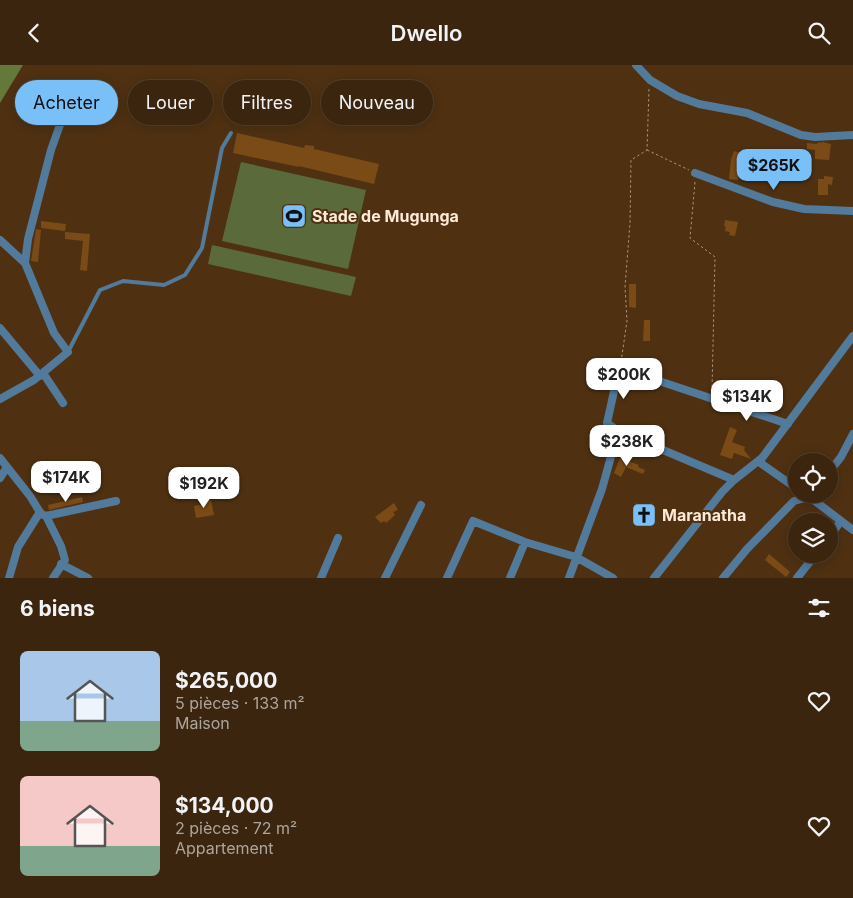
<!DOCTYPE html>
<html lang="fr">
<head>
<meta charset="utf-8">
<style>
	:root { --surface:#3b250e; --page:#422d17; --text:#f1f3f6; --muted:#aca59e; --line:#54422e; --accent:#79bff8 }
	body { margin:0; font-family:Inter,sans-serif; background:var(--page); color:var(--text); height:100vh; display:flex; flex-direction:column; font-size:19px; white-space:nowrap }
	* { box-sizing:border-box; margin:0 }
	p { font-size:16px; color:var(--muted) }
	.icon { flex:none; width:28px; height:28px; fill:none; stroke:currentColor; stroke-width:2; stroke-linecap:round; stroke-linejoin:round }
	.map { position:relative; height:513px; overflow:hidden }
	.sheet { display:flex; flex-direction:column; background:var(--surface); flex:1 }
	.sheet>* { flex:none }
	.hud { position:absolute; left:15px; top:15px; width:500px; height:45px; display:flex; gap:10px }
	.controls { position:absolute; left:788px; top:388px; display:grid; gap:10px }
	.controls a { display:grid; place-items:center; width:50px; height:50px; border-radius:50%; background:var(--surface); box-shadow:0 2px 12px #0003,0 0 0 1px var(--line); font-size:25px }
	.price { position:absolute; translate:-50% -42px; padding:0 11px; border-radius:10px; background:#fff; color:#222; font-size:16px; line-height:32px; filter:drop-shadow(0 1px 2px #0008) }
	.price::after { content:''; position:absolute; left:50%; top:30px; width:15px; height:11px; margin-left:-8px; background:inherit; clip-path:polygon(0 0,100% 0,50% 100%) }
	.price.active { background:var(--accent); color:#111 }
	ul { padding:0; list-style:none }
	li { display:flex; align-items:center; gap:15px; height:125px; padding:0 20px }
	li span { display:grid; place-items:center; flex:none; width:140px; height:100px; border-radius:8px; color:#555 }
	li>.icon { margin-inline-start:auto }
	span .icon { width:60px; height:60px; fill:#fffc; stroke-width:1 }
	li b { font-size:21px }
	h2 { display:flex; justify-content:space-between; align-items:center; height:60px; padding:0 20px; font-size:21px }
	.tag { padding:0 18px; border-radius:22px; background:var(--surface); box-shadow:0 2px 12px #0003,0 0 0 1px var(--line); font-size:18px; line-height:45px }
	.tag.active { background:var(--accent); color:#111 }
	header { display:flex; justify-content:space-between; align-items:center; height:65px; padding:0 20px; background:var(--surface); font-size:22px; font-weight:600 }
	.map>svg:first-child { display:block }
</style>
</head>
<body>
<header><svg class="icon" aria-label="back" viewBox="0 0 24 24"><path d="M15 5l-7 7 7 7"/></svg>Dwello<svg class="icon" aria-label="search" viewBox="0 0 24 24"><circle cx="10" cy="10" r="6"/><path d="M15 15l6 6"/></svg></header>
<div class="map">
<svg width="853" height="513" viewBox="0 0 853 513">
	<rect width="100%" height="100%" fill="#4f3112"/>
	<path fill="#5a6a3a" d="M241,97L366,125L348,204L222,176Z
		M212,180L356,212L351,231L208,199Z"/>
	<path fill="#64783a" d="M0,0H23L0,38Z"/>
	<path fill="#7a4b17" d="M77,33L90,45L81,55L68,43Z
		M237,68L304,83L305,80L314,81V84L379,99L374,119L299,101V102L233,88Z
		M823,77L831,79L829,95L815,94V85L807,84V78L817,79V78Z
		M734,86L741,88L738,96H740L738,115L729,114L731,95Z
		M824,111L833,112L832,120L828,119V130H818V114H824Z
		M725,155L738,157L735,171L729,170L730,167L725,166L726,162L724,161Z
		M41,156L66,159L65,166L41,163Z
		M36,164L41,165L38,197L31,196Z
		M65,167L90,169L87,206L80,205L83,176L65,174Z
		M629,219H636V243L629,242Z
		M644,255H650V276H643Z
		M730,362L737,365L732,377L745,382L744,385L751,394L734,388L732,394L720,390Z
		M620,393L639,400L638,402L645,405L643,409L626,402L621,412L614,408Z
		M82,432L83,437L49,445L48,440Z
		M211,435L214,450L196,453L194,441L203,439L202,436Z
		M394,438L398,445L393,447L395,450L386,458L384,456L381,458L375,452Z
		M769,489L790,507L786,512L765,495Z"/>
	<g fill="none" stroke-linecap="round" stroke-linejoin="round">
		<path stroke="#ab927b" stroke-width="1" stroke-dasharray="2.5 2.5" stroke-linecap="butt" d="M647,85L689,105
			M695,117L690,173L715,192L712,325
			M621,297L627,256L625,222L630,158L631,95L647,85L649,24"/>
		<path stroke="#527a9b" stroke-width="4" d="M68,287L100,225L123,216L164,220L185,210L202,183L222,83L231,68"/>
		<path stroke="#527a9b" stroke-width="8" d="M636,0L650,15L677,31L699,39L747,48L801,70L815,72L853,70
			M695,108L773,137L804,144L853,146
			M0,175L25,198
			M0,263L40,311
			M43,308L63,338
			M0,334L34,315L68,287L54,268L25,198L28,174L51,85L61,57
			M0,393L30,431L41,449L46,451L61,481L65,495L53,513
			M759,397L796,423
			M829,407L841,392L853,369
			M0,413L7,402
			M734,415L618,366L607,358L618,308L622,306L638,309L788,359
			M807,430L853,465
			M46,451L116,436
			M829,472L841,456
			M61,499L88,513
			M9,513L18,482L40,447
			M321,513L338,473
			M385,513L421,440
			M447,513L473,456L525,477L576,492L613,513
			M510,513L525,477
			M569,513L602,424L618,366
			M654,513L722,427L734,415L762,393L853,271
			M723,513L747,484L794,436L809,432L812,429
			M797,513L816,489"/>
	</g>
	<defs>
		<symbol id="stadium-square" viewBox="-11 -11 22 22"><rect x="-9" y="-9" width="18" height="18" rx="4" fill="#79bff8" stroke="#4f3112"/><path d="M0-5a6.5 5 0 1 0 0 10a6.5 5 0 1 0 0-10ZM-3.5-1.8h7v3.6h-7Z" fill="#111"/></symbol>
		<symbol id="church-square" viewBox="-11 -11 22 22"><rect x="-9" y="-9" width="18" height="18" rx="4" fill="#79bff8" stroke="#4f3112"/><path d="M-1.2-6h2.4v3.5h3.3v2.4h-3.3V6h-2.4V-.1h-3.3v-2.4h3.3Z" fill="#111"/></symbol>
	</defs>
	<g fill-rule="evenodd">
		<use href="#stadium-square" x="280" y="137" width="28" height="28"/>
		<use href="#church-square" x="630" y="436" width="28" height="28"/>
	</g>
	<g text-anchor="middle" stroke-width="4" stroke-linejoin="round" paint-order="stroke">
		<g font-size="16" font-weight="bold" fill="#fdead9" stroke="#4f3112" text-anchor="start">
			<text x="312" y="157">Stade de Mugunga</text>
			<text x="662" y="456">Maranatha</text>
		</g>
	</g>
</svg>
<div class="controls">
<a><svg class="icon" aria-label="locate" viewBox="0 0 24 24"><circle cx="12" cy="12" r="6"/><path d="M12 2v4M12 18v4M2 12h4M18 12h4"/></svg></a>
<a><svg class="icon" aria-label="layers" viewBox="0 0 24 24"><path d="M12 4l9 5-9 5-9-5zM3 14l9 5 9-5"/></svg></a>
</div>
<b class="price active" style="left:774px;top:126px">$265K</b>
<b class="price" style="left:624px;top:335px">$200K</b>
<b class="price" style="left:747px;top:357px">$134K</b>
<b class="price" style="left:627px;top:402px">$238K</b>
<b class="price" style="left:66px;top:438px">$174K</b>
<b class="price" style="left:204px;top:444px">$192K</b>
<div class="hud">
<a class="tag active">Acheter</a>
<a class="tag">Louer</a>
<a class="tag">Filtres</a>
<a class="tag">Nouveau</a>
</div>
</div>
<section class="sheet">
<h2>6 biens<svg class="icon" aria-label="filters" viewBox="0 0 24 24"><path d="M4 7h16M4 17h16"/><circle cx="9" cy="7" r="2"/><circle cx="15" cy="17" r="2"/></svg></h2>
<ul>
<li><span style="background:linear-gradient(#a9c7e8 70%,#7fa58c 0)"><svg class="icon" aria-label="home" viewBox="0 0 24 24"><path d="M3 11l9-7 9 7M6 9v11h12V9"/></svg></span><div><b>$265,000</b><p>5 pièces · 133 m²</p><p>Maison</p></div><svg class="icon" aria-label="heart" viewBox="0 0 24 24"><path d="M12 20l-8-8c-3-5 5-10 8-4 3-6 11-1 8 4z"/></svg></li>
<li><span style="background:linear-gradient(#f6c9c9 70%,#7fa58c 0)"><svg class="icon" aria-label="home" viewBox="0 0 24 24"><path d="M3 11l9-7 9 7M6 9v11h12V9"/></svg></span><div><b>$134,000</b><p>2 pièces · 72 m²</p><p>Appartement</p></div><svg class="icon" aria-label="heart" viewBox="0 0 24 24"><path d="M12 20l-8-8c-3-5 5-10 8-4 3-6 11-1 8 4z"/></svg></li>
</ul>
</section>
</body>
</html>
